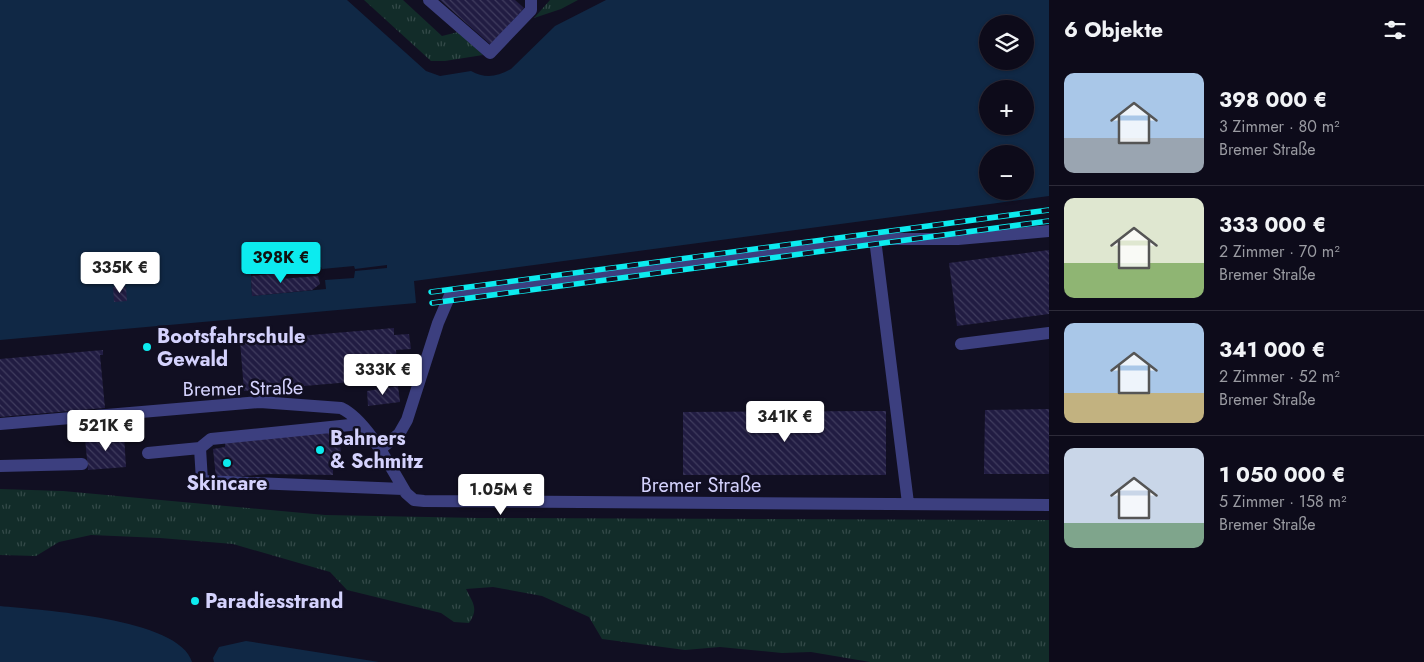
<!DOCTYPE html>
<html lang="de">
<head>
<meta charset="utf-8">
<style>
	:root { --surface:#0d0b1a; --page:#1b1927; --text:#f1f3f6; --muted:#9a9ba2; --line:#2d2b39; --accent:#0cebef }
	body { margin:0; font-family:Jost,sans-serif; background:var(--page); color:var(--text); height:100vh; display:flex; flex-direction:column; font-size:19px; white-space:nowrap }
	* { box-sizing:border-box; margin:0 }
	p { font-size:16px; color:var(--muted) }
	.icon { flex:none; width:28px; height:28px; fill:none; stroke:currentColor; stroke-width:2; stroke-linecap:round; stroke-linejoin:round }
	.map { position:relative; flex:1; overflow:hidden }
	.panel { display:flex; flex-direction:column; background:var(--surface); width:375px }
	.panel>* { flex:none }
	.controls { position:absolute; left:979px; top:15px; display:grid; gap:10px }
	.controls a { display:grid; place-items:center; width:55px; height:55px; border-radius:50%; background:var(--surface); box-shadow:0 1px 4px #0004,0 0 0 1px var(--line); font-size:25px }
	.price { position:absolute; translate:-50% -42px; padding:0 11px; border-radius:5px; background:#fff; color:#222; font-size:16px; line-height:32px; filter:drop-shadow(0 1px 2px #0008) }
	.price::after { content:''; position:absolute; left:50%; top:30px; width:15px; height:11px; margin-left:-8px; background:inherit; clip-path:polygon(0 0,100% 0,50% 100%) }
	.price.active { background:var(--accent); color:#111 }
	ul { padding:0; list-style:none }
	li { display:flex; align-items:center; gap:15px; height:125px; padding:0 15px }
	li+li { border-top:1px solid var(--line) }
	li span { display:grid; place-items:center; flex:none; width:140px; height:100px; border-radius:10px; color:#555 }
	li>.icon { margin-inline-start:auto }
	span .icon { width:60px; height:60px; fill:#fffc; stroke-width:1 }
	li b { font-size:21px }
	h2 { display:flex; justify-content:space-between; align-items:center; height:60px; padding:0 15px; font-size:21px }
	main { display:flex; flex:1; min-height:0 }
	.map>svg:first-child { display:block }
</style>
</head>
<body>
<main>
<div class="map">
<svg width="1049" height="662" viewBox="0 0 1049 662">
	<defs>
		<pattern id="grass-tufts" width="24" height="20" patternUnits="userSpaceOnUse" patternTransform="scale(1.25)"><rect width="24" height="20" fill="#122c29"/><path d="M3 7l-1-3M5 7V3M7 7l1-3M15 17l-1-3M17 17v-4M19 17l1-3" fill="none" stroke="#344a49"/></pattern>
		<pattern id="building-back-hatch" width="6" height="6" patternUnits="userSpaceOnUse" patternTransform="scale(1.25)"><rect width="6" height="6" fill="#211c42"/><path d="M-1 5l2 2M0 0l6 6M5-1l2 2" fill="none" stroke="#403c5e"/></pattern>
	</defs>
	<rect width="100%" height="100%" fill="#110f22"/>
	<path fill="url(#grass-tufts)" d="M364,0H403L442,36L458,32L483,55L445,61H431Z
		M550,0H578L561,9L534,18Z
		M0,489L63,491L325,515L479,518L1049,520V662H870L811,652L782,653L720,647L685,650L602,639L589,617L542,596L493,587L466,589C473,603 479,609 469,623L454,622L441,613L347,590L330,572L233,544L160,538L91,535L59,542L36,556L0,555Z"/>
	<path fill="#102845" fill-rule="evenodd" d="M0,0H347L426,71L440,76L471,71C485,79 497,77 511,69L555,26L606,0H1049V196L414,281L416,303L0,340ZM988,24H1025V61H988ZM988,89H1025V126H988ZM988,154H1025V191H988Z
		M0,606C39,610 180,618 192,662H0Z
		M246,641L379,662H214L213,658L219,647Z"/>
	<path fill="#110f22" d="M387,265V268L355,271L354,278L325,280L326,289L252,296L251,274L321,267L322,269L354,266L355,269Z"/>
	<path fill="url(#building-back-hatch)" d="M440,0H515L524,8L491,45Z
		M1049,250V314L957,326L949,263Z
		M280,273V279L318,276L320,284L312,290L252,296L251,276Z
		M113,287H126L127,301L114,302Z
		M394,328V335L409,334L411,349L396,350L398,378L244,391L240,341Z
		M103,350V355H100L105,408L0,417V359Z
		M398,386L400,402L368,406L367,391Z
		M1049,409V474H984L985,410Z
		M886,411V475H683V412Z
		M338,429L343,468L333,469V475L268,474L216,478L213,449L225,447V440Z
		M124,435L126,467L88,470L85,438Z"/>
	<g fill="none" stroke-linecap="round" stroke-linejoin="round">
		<path stroke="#3c3f7f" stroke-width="12" d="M429,0L490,53L531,10V0
			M961,344L1049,333
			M0,424L260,402L341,408C367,420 391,468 406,493L414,500L424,501L1049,505
			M200,448L202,481L403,489
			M379,450L399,434L407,420L438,323L450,295L875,239
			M148,453L200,448L211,439L360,424
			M0,466L82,464
			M908,503L875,239H958L1049,231"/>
		<defs>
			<path id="rail" d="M431,292L1049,210
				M432,303L1049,221"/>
		</defs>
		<use href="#rail" stroke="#0cebef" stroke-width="5.5"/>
		<use href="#rail" stroke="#110f22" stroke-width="4" stroke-dasharray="11" stroke-linecap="butt"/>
	</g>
	<g fill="#0cebef" stroke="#110f22" stroke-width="2">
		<circle cx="147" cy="347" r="5"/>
		<circle cx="320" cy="450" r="5"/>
		<circle cx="227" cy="463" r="5"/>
		<circle cx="195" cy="601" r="5"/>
	</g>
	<g text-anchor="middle" stroke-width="5" stroke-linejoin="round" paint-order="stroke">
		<g font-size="20" font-weight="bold" fill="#d4d2fd" stroke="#110f22" text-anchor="start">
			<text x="157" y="343">Bootsfahrschule<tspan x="157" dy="23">Gewald</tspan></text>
			<text x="330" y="445">Bahners<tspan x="330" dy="23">&amp; Schmitz</tspan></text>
			<text x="227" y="490" text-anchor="middle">Skincare</text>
			<text x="205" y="608">Paradiesstrand</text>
		</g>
		<g font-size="20" fill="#d4d2fd" stroke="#110f22">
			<text transform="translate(243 388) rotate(-1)" y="7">Bremer Straße</text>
			<text x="701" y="492">Bremer Straße</text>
		</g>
	</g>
</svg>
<div class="controls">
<a><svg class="icon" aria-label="layers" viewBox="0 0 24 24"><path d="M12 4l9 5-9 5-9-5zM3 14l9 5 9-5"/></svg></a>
<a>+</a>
<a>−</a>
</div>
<b class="price active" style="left:281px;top:284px">398K €</b>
<b class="price" style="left:120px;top:294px">335K €</b>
<b class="price" style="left:383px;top:396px">333K €</b>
<b class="price" style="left:785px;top:443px">341K €</b>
<b class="price" style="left:106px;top:452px">521K €</b>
<b class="price" style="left:501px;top:516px">1.05M €</b>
</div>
<section class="panel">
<h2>6 Objekte<svg class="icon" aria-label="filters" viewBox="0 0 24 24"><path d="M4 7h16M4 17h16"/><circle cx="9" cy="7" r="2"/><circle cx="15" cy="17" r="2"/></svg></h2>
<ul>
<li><span style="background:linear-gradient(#a9c7e8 65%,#9aa5b1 0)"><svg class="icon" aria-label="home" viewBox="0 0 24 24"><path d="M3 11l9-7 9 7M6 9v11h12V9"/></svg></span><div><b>398 000 €</b><p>3 Zimmer · 80 m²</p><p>Bremer Straße</p></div></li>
<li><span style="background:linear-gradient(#dfe7d0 65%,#8fb573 0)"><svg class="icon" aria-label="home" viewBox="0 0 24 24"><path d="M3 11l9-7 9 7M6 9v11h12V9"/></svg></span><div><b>333 000 €</b><p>2 Zimmer · 70 m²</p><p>Bremer Straße</p></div></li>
<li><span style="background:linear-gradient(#a9c7e8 70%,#c2b280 0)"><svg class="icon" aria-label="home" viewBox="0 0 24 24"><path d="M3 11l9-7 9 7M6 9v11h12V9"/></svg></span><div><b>341 000 €</b><p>2 Zimmer · 52 m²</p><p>Bremer Straße</p></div></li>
<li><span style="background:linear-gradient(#c9d6e8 75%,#7fa58c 0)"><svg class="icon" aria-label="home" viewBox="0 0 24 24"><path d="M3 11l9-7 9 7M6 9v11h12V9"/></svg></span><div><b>1 050 000 €</b><p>5 Zimmer · 158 m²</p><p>Bremer Straße</p></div></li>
</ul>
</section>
</main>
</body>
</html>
